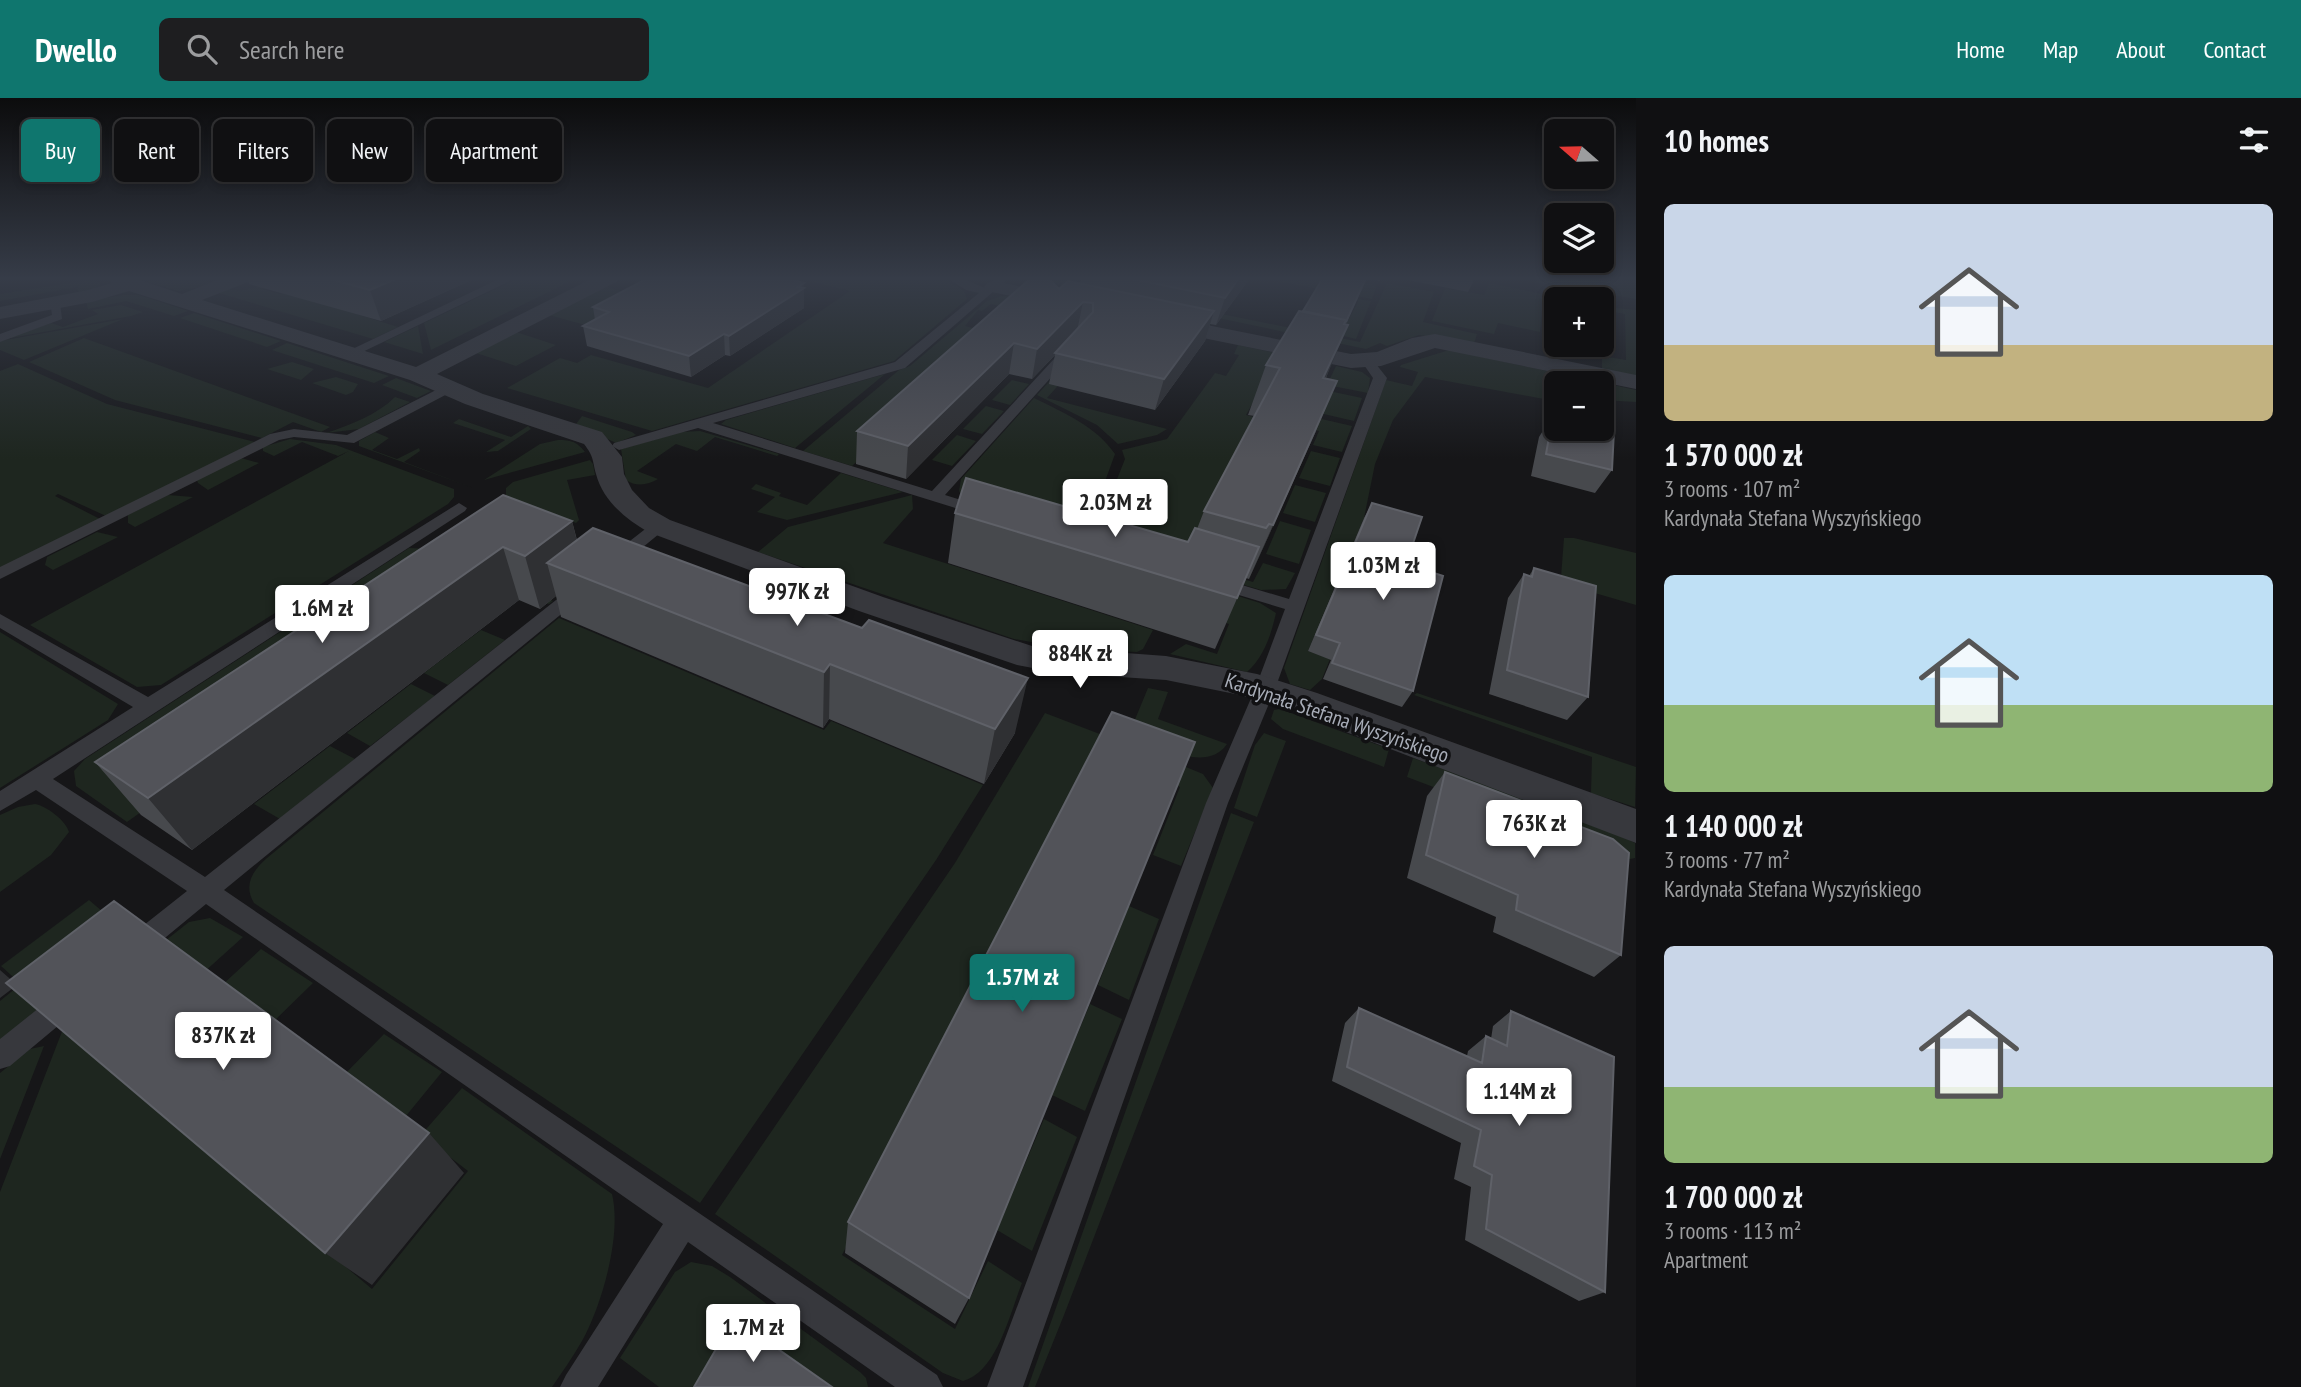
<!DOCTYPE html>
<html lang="en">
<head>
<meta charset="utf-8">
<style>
	:root { --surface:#101012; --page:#1e1e20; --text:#f1f3f6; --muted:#9c9d9f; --line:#303032; --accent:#0f766e }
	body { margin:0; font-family:"PT Sans Narrow",sans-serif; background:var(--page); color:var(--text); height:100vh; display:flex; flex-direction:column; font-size:26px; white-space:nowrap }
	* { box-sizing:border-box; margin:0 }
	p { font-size:23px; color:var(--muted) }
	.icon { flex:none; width:38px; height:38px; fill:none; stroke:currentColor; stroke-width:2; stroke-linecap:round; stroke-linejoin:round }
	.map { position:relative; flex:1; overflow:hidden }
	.panel { display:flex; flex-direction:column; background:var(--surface); width:665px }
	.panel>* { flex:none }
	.hud { position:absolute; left:21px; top:21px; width:665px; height:63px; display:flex; gap:14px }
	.needle { width:46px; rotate:290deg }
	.buttons { position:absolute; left:1544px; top:21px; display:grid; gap:14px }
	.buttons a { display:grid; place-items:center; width:70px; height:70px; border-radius:10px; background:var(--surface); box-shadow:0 4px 10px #0003,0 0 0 2px var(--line); font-size:35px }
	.price { position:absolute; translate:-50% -60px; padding:0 16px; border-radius:7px; background:#fff; color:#222; font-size:23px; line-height:46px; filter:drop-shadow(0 2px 4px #0008) }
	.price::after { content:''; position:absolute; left:50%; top:42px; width:21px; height:16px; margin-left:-10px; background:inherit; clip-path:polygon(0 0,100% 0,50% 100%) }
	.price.selected { background:var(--accent); color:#fff }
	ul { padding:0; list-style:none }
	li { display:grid; align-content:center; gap:14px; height:371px; padding:0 28px }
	li span { display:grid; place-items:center; height:217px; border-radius:10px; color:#555 }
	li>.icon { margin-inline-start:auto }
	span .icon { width:126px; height:126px; fill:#fffc; stroke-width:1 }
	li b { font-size:30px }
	h2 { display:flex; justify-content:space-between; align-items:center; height:84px; padding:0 28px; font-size:30px }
	.pill { padding:0 24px; border-radius:10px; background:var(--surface); box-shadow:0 4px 10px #0003,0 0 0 2px var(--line); font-size:24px; line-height:63px }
	.pill.selected { background:var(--accent); color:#fff }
	header { display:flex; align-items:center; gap:42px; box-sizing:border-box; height:98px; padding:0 35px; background:var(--accent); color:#fff }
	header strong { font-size:33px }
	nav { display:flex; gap:38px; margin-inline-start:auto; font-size:24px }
	.search { width:490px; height:63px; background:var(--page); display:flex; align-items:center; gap:18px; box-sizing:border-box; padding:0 24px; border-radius:10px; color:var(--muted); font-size:26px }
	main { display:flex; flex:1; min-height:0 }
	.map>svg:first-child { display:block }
</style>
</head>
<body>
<header>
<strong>Dwello</strong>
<div class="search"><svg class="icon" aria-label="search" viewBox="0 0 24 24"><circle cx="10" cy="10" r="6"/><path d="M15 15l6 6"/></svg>Search here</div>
<nav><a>Home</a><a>Map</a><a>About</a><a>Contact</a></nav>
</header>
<main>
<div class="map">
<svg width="1636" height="1289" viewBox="0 0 1636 1289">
	<rect width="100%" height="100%" fill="#161618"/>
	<path fill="#1e261f" d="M135,180H205L202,182L215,186L178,193Z
		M428,180L350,214L398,229L373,241L219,195L228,191C247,196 250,187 264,189L262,191L280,196L320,181Z
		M519,180H577L431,252L424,225Z
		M709,180H944L964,193L967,201L894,263L652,333L507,290L560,260L577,265L591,257L708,290L850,193L801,181L797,184Z
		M1027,180H1073L1069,185L1360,244L1387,185L1434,194L1423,224L1477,236L1474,246L1419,237L1387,248L1380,245L1366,251Z
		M1261,180H1339L1377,187L1372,201Z
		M1509,180H1636V201Z
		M89,182L101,185L98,190L80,196L77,189L0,203V196Z
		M1489,185L1567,201H1556V203L1543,201L1540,234L1498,225L1494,236L1432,223L1445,190L1484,197Z
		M605,188L633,197L585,227L549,217Z
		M123,197H139L188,213L174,218L126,203L88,211L86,203Z
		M1002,198L1016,199L1052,219L991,206L982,213L978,212L965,228L1026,243L976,254L852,368L803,353L899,272L910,268L987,203Z
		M1357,201L1371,203L1356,241L1340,237L1358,204Z
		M121,207L143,214L131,218L5,241L51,225L63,229L98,216L92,212Z
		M1606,209L1636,212V280L1602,273V258L1626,262L1625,216L1603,212Z
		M194,215L281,243L267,249L180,220Z
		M123,221L24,262L0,252V243Z
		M1102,226L1111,228L1047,300L1167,331L1157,337L1118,346L1097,327L1037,297Z
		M418,228L423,256L384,244Z
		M516,234L556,247L516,268L476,255Z
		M84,240L330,329L321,334L293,324L262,340L115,302L29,264Z
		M287,245L389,278L374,285L272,252Z
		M1238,247L1280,256L1246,317L1258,320L1183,461L1112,423L1106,409L1125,361L1122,352L1167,341L1215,275L1226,278L1239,257L1234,256Z
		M1449,252L1636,292V304L1601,302V285H1556V302H1549L1425,279L1393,322L1375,366L1364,420L1308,553L1330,561L1322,581L1310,592L1290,586L1284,570L1386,282L1412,288L1418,274L1400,269L1401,267Z
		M292,264L314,271L301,282L267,271Z
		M18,266L107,306L255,344L106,418L58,396L55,398L100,421L0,471V273Z
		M1336,268L1362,274L1370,280L1368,295L1327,287Z
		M885,276L795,350L721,326L726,322Z
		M336,279L358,286L353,294L346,297L312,285Z
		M396,280L431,293L417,300L382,287Z
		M1012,282L1029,286L1010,307L992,302Z
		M1324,292L1362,300L1354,323L1315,314Z
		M395,299L410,304L359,331L326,335C350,327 377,317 395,299Z
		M1034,300C1064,315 1096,328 1115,356L1096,408L1111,435L962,397L959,393L961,381Z
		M986,308L1004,313L982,336L963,331Z
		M582,318L632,334L636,337L616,345L576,326Z
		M1313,319L1352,328L1342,354L1313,347L1319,333L1308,330Z
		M459,321L511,339L528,328L531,331L498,353L486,354L505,342L453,325Z
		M700,333L779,356L777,358L715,339L697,353L676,346L637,373L658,381C648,387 636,389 626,382L621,351L681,334Z
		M375,334L389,340L372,352L397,361L419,350L420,353L404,364L473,390L359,348V343Z
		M957,337L976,343L952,368L932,362Z
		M290,341L336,347L454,391V399L448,406L161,587L137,589L30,527L349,353L338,358L302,344L274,358L263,353V349Z
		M558,342C572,342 577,344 585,354L484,382L540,346Z
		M1311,353L1340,360L1330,388L1299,380Z
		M241,360L259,365L208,392L198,385L197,382Z
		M590,362L593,366L595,377L567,382L579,422L576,425L506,398V390L513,384Z
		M841,375L903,394L787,422L757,414L775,399L751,391L756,386L781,395L779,398L807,407Z
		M1295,387L1326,395L1315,424L1283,415Z
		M168,397L193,399L135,429L128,425V417Z
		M912,397L913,411L883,445L1153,532L1143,551L1137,554L1070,551L1014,541L758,454L788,429Z
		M1280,423L1311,432L1299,466L1266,456Z
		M97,434L118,439L53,472L45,467L47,459Z
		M1564,440H1574L1636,455V507L1574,489L1561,479Z
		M409,450L434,451L479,474L553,503L549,506L523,500L471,479L127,724L76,688L74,673L85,661Z
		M1185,463L1253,484L1263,465L1295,475L1286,491L1261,492L1184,469Z
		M1194,484L1260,505L1276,515C1271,537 1264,559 1247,574L1170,556L1186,546L1217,556L1229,526L1177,510Z
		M559,520L824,632L831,623L983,687L936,762L700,1105L254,805C243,787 253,772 267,760Z
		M481,532L505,542L448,587L424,575Z
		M0,534L118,606L108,622L0,690Z
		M411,586L435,598L370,648L347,635Z
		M1148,590L1168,594L1158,621L1227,646C1206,677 1155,646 1129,636Z
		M1417,595L1636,669L1635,709L1591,695L1592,659L1414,597Z
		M1280,611L1389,651L1384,669L1283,631L1271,621L1274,612Z
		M1045,615L1170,663L1065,720L842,1157L955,1231L988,1163L1022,1185C1010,1215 997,1274 963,1283L943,1275L715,1116L955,765Z
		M1264,635L1286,643L1257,719L1234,710L1255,647Z
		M330,648L355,661L280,721L254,706Z
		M1413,660L1617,736L1635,745V760L1625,762L1407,679Z
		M1181,667L1203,676L1213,690L1181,768L1153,757L1180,689L1174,686Z
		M35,706C47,708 66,723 69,734L51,757L0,794V717L18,709Z
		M1231,715L1254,724L1064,1217L1035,1289H1028Z
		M89,802L131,838L0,942V903L21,886L1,868Z
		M1129,808L1159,821L1129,902L1098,887Z
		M210,820L243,839L203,875L61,925L189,824Z
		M261,851L313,885L272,925L221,888Z
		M1090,906L1122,921L1085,1013L1052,997Z
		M63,931L372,1191L468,1073L421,1037L462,990L612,1096C622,1137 602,1207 582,1243C573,1259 562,1274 552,1289H0V1094Z
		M384,936L442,974L401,1024L342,979Z
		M44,948L0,1061V975L30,951Z
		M1044,1021L1077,1039L1032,1153L997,1132Z
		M691,1164L712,1168L730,1179L860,1274L866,1280L868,1289H659L620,1260L675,1174Z"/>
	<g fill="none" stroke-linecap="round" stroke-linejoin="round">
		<path fill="#37383d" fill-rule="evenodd" d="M501,180H516L352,259L348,260L342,256Z
			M947,180H961L985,190L997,180H1009L905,270L713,325L932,393L1066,248H1074V254L945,397L990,411L992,414L990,417H978L698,330L619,352L612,348L614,345L895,264L979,195L966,192Z
			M50,203L60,205L62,221L0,244V236L52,217Z
			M1368,260L1372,261L1387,280L1275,591L1228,705L1023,1289H987L1206,705L1255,591L1285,511L1209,488L1206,484L1215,479L1289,501L1373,280L1362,264Z
			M448,286L455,290L453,293L354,345L294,339L279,342L0,481V469L270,336L294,331L347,337Z
			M459,405L467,410L465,413L53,681L205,779L575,487H587L590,491L587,495L224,792L937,1277L943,1289H895L688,1144L598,1289H560L566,1277L663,1126L206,806L143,858L134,861L125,858L121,850L125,842L187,793L36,692L0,713V693L133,609L0,530V516L148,599Z
			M659,423L667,428L665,431L620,468H608L605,464L608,460L653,425Z
			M68,891L77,894L81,903L77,912L10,968L0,971V941L59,894Z"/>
		<path fill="#37383d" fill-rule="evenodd" d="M108,180H134L182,196L222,180H251L248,184L202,202L416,269L593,180H619L616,184L437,276L483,296L602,334L622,359L624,376L632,392L649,410L670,422L883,499L1032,548L1166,558L1257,576L1317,595L1636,711V745L1291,613L1240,597L1166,582L1059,575L1017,567L859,513L648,434C626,421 603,403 596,376C592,361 594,359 584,346L465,306L410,282L129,193L92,204L0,221V209L88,192L112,185Z
			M994,183L1074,200L1077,204L1074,208L1067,210L987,193L984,189L987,185Z
			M1157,217L1351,256L1377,254L1412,240L1435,236L1636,277V291L1435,250L1381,268L1351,270L1149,229L1146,224L1149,219Z"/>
	</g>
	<path fill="#47494d" d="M247,180H476L381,223L249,186Z
		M1081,180H1250L1216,227L1210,226L1205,243L1155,312L1049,286L1055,257L1032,281L1009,276L906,381L856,366L857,333L1059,191L1080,186Z
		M1323,180H1382L1380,183L1366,181L1345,227L1326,280L1316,333L1249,481L1246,480L1215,551L948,465L955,415L1188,444L1197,431L1204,413L1255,318L1248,317L1266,267L1303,213Z
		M1398,180H1475L1468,194Z
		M804,185V210L730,258L725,257L691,279L587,248L583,228L595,222L593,209Z
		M1553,317L1612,372L1595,395L1531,378L1539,339Z
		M503,397L572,423L577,442L1015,635L984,686L829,621L823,630L561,519L556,498L540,511L519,502L192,752L141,717L95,664Z
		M1372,405L1406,466L1413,593L1402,609L1323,581L1331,562L1308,553L1364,420Z
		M1534,470L1588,599L1567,622L1489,596L1508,500L1524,476L1529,478Z
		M1445,674L1547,716L1621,857L1594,879L1493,834L1496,819L1407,780L1427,698Z
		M1359,910L1467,958L1468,953L1486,938L1491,941L1493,928L1511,913L1605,1194L1579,1203L1465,1142L1471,1089L1454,1081L1461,1045L1332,983L1345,925Z
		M848,1124L969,1200L955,1226L845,1155Z"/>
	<path fill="#2f3033" d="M398,180H476L381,223L370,192Z
		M1239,180H1250L1216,227L1225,200Z
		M1366,180H1367L1334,251L1346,224Z
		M804,185V210L730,258L729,238Z
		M1083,204L1077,233L1055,255V257L1032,281L1037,251Z
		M1214,213L1205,243L1155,312L1164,281Z
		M1348,227L1328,275L1302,330L1323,280Z
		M724,236L725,257L691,279L689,258Z
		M1014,245L1009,276L906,381L908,348Z
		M1337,283L1316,333L1249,481Z
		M572,423L585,476L547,465L556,498L540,511L525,458Z
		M503,449L519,502L192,752L148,700Z
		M830,566L829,621L823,630L824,574Z
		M1028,580L1015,635L984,686L995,631Z
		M0,872L17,887L0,900Z
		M429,1035L464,1075L372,1187L325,1155Z"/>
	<path fill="#525359" stroke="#5f6168" stroke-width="2" d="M326,180H398L370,192Z
		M648,180H785L804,185L798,189L804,190L729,238L724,236L689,258L583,228L609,214L593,209Z
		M1031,180H1048L1059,191L1068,183L1214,213L1164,281L1055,255L1093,214V205L1083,204L1037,251L1014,245L908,348L857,333Z
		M1128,180H1239L1225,200Z
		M1323,180H1366L1346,224V222L1303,213Z
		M1299,213L1346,222L1344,226L1348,227L1323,280L1337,283L1273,427L1269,426L1266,430L1204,413L1280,270L1266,267Z
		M1553,317L1556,318V331H1601V329L1614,332L1612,372L1546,356Z
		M966,380L1188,444L1195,430L1259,449L1237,500L955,415Z
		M503,397L572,423L525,458L503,449L148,700L95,664Z
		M1372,405L1422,419L1406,466L1443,478L1413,593L1332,565L1340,545L1316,537Z
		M593,430L862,530L869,522L1028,580L995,631L830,566L824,574L547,465Z
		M1534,470L1596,488L1588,599L1507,572L1524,476L1532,479Z
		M1112,614L1195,644L969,1200L848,1124Z
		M1445,674L1548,713L1547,716L1613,741L1629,755L1621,857L1516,812L1518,797L1426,757Z
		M114,803L429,1035L325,1155L6,885Z
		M1359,910L1482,965L1486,938L1507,948L1511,913L1614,959L1605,1194L1486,1131L1492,1077L1474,1068L1481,1032L1347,969Z
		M734,1220L832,1289H694Z"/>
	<linearGradient id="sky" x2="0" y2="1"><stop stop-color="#0c0c0d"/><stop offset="0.5" stop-color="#363c48"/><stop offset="1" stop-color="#363c48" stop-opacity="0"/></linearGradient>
	<rect width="1636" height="361" fill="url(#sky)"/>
	<g text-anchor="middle" stroke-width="7" stroke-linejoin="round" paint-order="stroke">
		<g font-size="21" fill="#a8adb8" stroke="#111113">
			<text transform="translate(1337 620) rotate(19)" y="7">Kardynała Stefana Wyszyńskiego</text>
		</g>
	</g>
</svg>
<div class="buttons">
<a><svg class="needle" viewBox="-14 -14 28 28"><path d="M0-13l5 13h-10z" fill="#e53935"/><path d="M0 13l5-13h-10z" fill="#9c9d9f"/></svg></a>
<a><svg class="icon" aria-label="layers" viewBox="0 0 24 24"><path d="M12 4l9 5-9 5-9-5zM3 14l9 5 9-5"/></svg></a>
<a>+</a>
<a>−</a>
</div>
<b class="price" style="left:1115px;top:441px">2.03M zł</b>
<b class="price" style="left:1383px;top:504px">1.03M zł</b>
<b class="price" style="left:797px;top:530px">997K zł</b>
<b class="price" style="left:322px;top:547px">1.6M zł</b>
<b class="price" style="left:1080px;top:592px">884K zł</b>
<b class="price" style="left:1534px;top:762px">763K zł</b>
<b class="price selected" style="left:1022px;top:916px">1.57M zł</b>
<b class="price" style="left:223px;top:974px">837K zł</b>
<b class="price" style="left:1519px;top:1030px">1.14M zł</b>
<b class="price" style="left:753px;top:1266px">1.7M zł</b>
<div class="hud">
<a class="pill selected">Buy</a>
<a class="pill">Rent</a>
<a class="pill">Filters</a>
<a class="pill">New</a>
<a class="pill">Apartment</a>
</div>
</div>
<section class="panel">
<h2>10 homes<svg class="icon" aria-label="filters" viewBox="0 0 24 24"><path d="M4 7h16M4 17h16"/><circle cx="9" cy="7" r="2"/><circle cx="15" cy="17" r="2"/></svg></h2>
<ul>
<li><span style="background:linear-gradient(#c9d6e8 65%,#c2b280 0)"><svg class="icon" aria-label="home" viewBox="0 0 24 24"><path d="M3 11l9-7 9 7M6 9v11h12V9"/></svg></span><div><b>1 570 000 zł</b><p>3 rooms · 107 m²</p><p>Kardynała Stefana Wyszyńskiego</p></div></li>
<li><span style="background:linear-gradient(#bfe0f5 60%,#8fb573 0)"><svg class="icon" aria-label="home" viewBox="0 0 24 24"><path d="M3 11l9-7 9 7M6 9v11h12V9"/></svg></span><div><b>1 140 000 zł</b><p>3 rooms · 77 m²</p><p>Kardynała Stefana Wyszyńskiego</p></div></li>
<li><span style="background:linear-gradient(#c9d6e8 65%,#8fb573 0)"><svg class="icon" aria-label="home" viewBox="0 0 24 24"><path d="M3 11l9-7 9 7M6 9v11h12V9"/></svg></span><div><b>1 700 000 zł</b><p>3 rooms · 113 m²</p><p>Apartment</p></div></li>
</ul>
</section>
</main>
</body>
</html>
